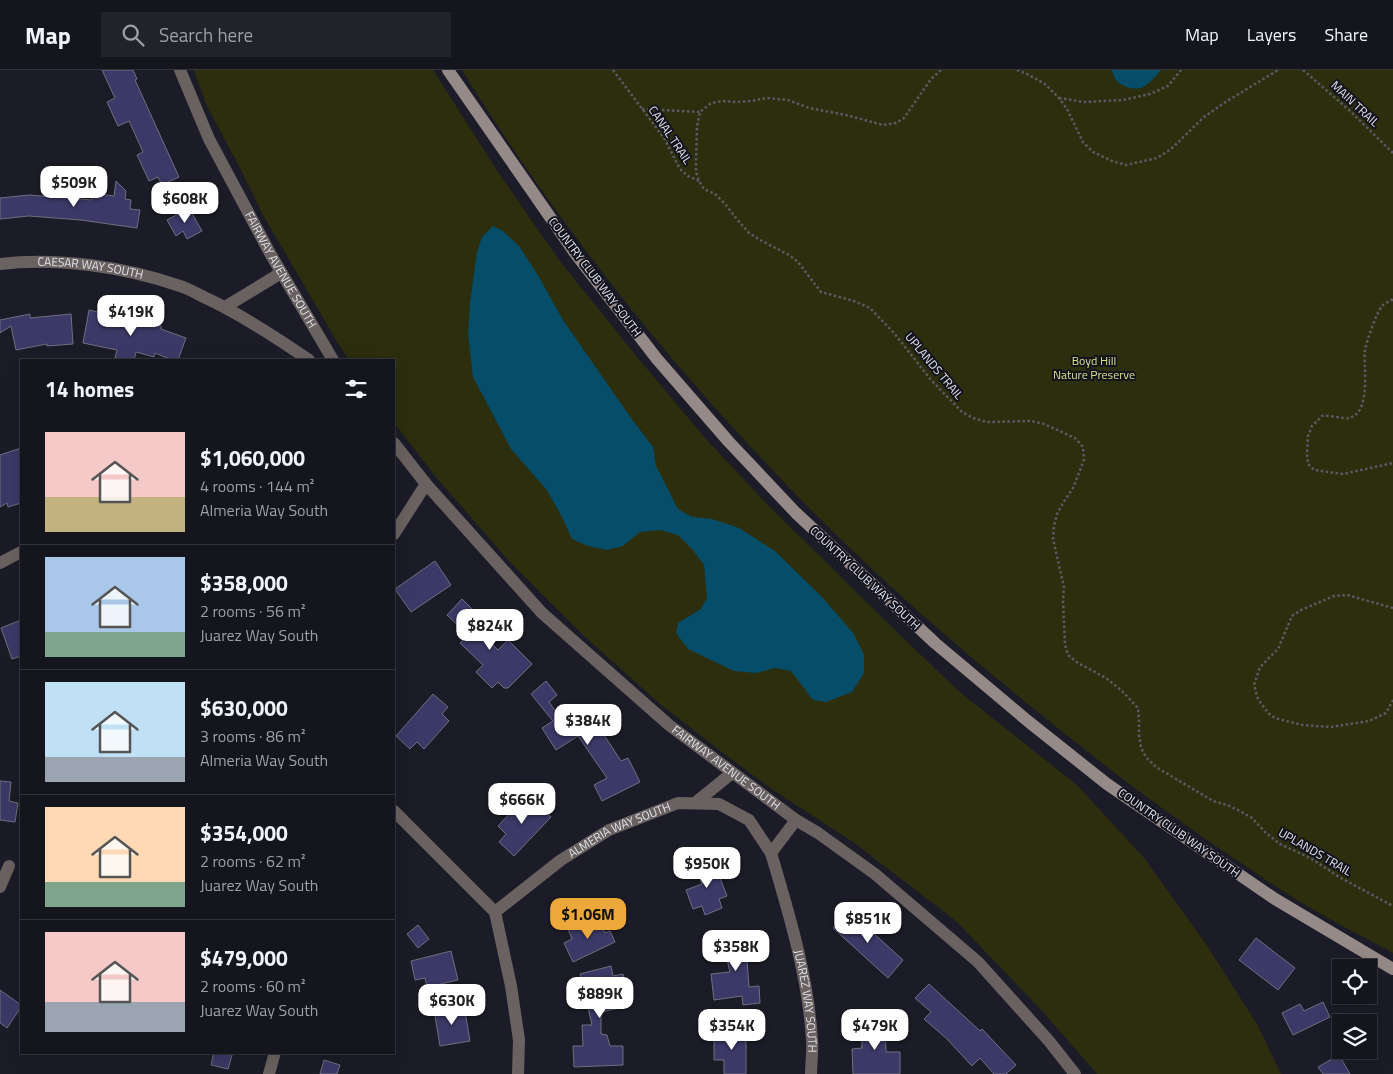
<!DOCTYPE html>
<html lang="en">
<head>
<meta charset="utf-8">
<style>
	:root { --surface:#15151e; --page:#22222b; --text:#f1f3f6; --muted:#9d9fa4; --line:#34343c; --accent:#eda83b }
	body { margin:0; font-family:"Titillium Web",sans-serif; background:var(--page); color:var(--text); height:100vh; display:flex; flex-direction:column; font-size:19px; white-space:nowrap }
	* { box-sizing:border-box; margin:0 }
	p { font-size:16px; color:var(--muted) }
	.icon { flex:none; width:28px; height:28px; fill:none; stroke:currentColor; stroke-width:2; stroke-linecap:round; stroke-linejoin:round }
	.map { position:relative; flex:1; overflow:hidden }
	.drawer { position:absolute; left:20px; top:289px; width:375px; height:695px; display:flex; flex-direction:column; background:var(--surface); border-radius:0px; box-shadow:0 5px 20px #0002,0 0 0 1px var(--line) }
	.drawer>* { flex:none }
	.buttons { position:absolute; left:1332px; top:889px; display:grid; gap:10px }
	.buttons a { display:grid; place-items:center; width:45px; height:45px; border-radius:0px; background:var(--surface); box-shadow:0 5px 20px #0002,0 0 0 1px var(--line); font-size:25px }
	.price { position:absolute; translate:-50% -42px; padding:0 11px; border-radius:10px; background:#fff; color:#222; font-size:16px; line-height:32px; filter:drop-shadow(0 1px 2px #0008) }
	.price::after { content:''; position:absolute; left:50%; top:30px; width:15px; height:11px; margin-left:-8px; background:inherit; clip-path:polygon(0 0,100% 0,50% 100%) }
	.price.current { background:var(--accent); color:#111 }
	ul { padding:0; list-style:none }
	li { display:flex; align-items:center; gap:15px; height:125px; padding:0 25px }
	li+li { border-top:1px solid var(--line) }
	li span { display:grid; place-items:center; flex:none; width:140px; height:100px; border-radius:0px; color:#555 }
	li>.icon { margin-inline-start:auto }
	span .icon { width:60px; height:60px; fill:#fffc; stroke-width:1 }
	li b { font-size:21px }
	h2 { display:flex; justify-content:space-between; align-items:center; height:60px; padding:0 25px; font-size:21px }
	header { display:flex; align-items:center; gap:30px; box-sizing:border-box; height:70px; padding:0 25px; background:var(--surface); border-bottom:1px solid var(--line) }
	header strong { font-size:24px }
	nav { display:flex; gap:28px; margin-inline-start:auto; font-size:18px }
	.search { width:350px; height:45px; background:var(--page); display:flex; align-items:center; gap:12px; box-sizing:border-box; padding:0 18px; border-radius:0px; color:var(--muted); font-size:19px }
	.map>svg:first-child { display:block }
</style>
</head>
<body>
<header>
<strong>Map</strong>
<div class="search"><svg class="icon" aria-label="search" viewBox="0 0 24 24"><circle cx="10" cy="10" r="6"/><path d="M15 15l6 6"/></svg>Search here</div>
<nav><a>Map</a><a>Layers</a><a>Share</a></nav>
</header>
<div class="map">
<svg width="1393" height="1004" viewBox="0 0 1393 1004">
	<rect width="100%" height="100%" fill="#1c1c28"/>
	<path fill="#2d2e0d" d="M194,0H433L498,102L559,190L637,287L705,368L764,431L903,568L962,624L1077,715L1144,788L1204,871L1257,954L1281,1004H1097L1044,943L956,851L853,772L776,722L727,686L660,634L584,566L509,491L436,407L394,353V290H349L339,275L263,145L239,96L207,36Z
		M462,0H1393V883C1363,866 1331,851 1302,833C1283,822 1265,809 1247,797C1176,750 1109,700 1043,646C963,582 886,515 814,443C797,426 781,409 764,391C651,272 549,140 462,0Z"/>
	<path fill="#054d68" d="M1112,0H1161C1156,6 1150,13 1143,17C1136,21 1122,17 1117,11C1114,8 1113,4 1112,0Z
		M493,156L503,161L519,176L539,207L563,250L631,348L653,377L656,396L678,439L692,447L712,449L739,458L775,481L823,528L854,564L864,585V603L852,622L826,632L813,630L791,601L775,598L756,603L734,601L688,579L676,563L678,553L701,539L707,528L704,495L692,479L678,465L660,460L640,462L623,476L607,480L588,476L572,469L561,445L546,419L511,379L473,307L468,265L470,232L477,182L482,167Z"/>
	<path fill="#3b3967" stroke="#6f707e" d="M102,0H133L137,9L135,10L179,107L162,115L158,107L149,111L137,85L143,82L129,51L118,56L107,32L115,28Z
		M116,111L126,121L125,129L131,130L130,139L140,140L137,158L81,150L29,146L0,149V128L29,125L92,130L93,123L114,126Z
		M189,138L202,161L187,169L183,161L176,166L167,150Z
		M89,240L161,256V259L186,268L178,290H172L155,283L154,287L136,282L134,290H122L115,288L117,280L83,273Z
		M30,244V248L71,244L73,274L47,276V274L16,280L11,256L0,263V250Z
		M21,378V433L8,437L7,433L0,437V385Z
		M435,491L451,515L411,542L395,519Z
		M462,529L476,543L468,551L498,580L508,570L532,594L508,618H504L498,612L492,618L476,602L483,595L460,573L468,565L447,545Z
		M21,550V586L12,589L1,558Z
		M546,611L557,625L549,632L564,654L581,643L595,663L600,659L621,691L628,688L640,712L602,731L594,715L607,708L578,666L556,680L542,658L553,651L531,624Z
		M433,624L448,637L442,644L449,651L424,679L417,672L410,679L396,666Z
		M0,711L11,712L9,731L18,733L15,752L0,750Z
		M527,725L551,747L514,786L499,772L506,764L498,756Z
		M712,788L727,826L719,829L722,838L705,845L702,836L693,839L686,820L702,814L695,795Z
		M849,841L903,890L888,908L833,858Z
		M598,848L605,863L610,861L615,872L573,892L564,873L572,869L568,859L577,855L580,857Z
		M418,855L429,869L418,878L407,864Z
		M748,862L755,888L747,890L749,917L759,916L760,933L743,935L742,926L714,930L711,904L730,902L722,869Z
		M1256,868L1295,898L1278,920L1239,890Z
		M451,881L458,910L427,917L425,908L415,910L411,891Z
		M611,896L613,906L623,904L628,925L618,927L620,938L601,942V964L607,965L610,976H623V995L574,997L573,976H583L582,955H592L580,904Z
		M929,914L980,961L982,959L1016,995L1006,1004H994L980,988L972,996L947,969L924,949L931,942L915,928Z
		M0,920L21,935V937L7,958L0,953Z
		M1323,932L1330,947L1293,965L1282,943L1300,934L1304,941Z
		M464,935L470,971L440,976L434,940Z
		M885,949L886,982H900V1004H853L852,979L862,978L861,950Z
		M725,959H746V1004H724V990H714V969H725Z
		M214,982H233L228,999L211,995Z
		M1339,985L1350,1004H1323L1318,997Z
		M324,990L340,995L337,1004H320Z"/>
	<g fill="none" stroke-linecap="round" stroke-linejoin="round">
		<path stroke="#5a5a65" stroke-width="2.5" stroke-dasharray="2.5 2.5" stroke-linecap="butt" d="M613,0L664,68L680,99L688,106L699,111
			M941,0L931,9L904,48L896,53L883,55L846,45L809,38L788,30L767,28L751,31L736,32L723,31L711,33L700,42L697,56L696,91V102L699,111L704,119L715,124L725,134L736,148L749,163L760,170L789,185L798,192L821,222L854,231L870,238L894,263L931,310L962,342L973,348L987,352L1031,351L1044,354L1075,368L1083,377L1084,390L1073,418L1063,433L1057,444L1054,456L1053,469L1064,517L1063,531L1065,575L1068,585L1078,593L1106,608L1122,621L1138,638L1139,651V665L1141,678L1146,687L1156,697L1213,731L1227,735L1238,740L1252,748L1266,763L1280,774L1312,789L1339,807L1393,836
			M1017,0L1027,4L1045,14L1059,28L1067,39L1083,72L1093,82L1112,91L1126,95L1157,88L1170,80L1204,47L1224,33L1278,0
			M1303,0L1349,40L1393,83
			M1059,28L1084,32L1123,30L1150,24L1168,16L1181,0
			M642,39L700,42
			M1393,230H1391C1388,232 1384,234 1382,236C1376,244 1367,270 1365,280C1363,295 1372,343 1349,348C1344,349 1330,345 1322,346L1312,356L1308,366L1307,384L1308,394L1314,400L1343,404L1393,393
			M1393,538L1347,525L1334,526L1301,540L1292,546L1278,579L1260,597L1254,615L1258,629L1268,643L1275,648L1302,655L1331,657L1369,651L1386,643L1393,630"/>
		<g stroke="#6a6261" stroke-width="12">
			<path id="s1" d="M180,0L209,69L271,185L333,290"/>
			<path id="s2" d="M0,194C58,187 125,197 180,216C190,219 199,225 208,229C244,246 277,268 309,290"/>
			<path d="M225,237L281,203"/>
			<path id="s3" d="M394,373L426,414L542,543L669,655L796,750L818,763L875,804L978,892L1049,971L1075,1004"/>
			<path d="M394,464L426,414"/>
			<path d="M0,493L21,482"/>
			<path d="M695,733L732,703"/>
			<path d="M394,741L495,842L511,916L519,970L518,1004"/>
			<path id="s4" d="M796,750L771,783C789,844 808,905 812,970C813,981 811,993 811,1004"/>
			<path d="M0,817L9,796"/>
			<path id="s5" d="M495,842L561,790L609,760L678,733L719,734L749,750L771,783"/>
			<path d="M269,1004L275,982"/>
		</g>
		<path stroke="#968a88" stroke-width="12" d="M448,0L575,183L657,289L729,372L796,443L935,573L1029,652L1107,714L1275,829L1393,899"/>
	</g>
	<g text-anchor="middle" stroke-width="4" stroke-linejoin="round" paint-order="stroke">
		<g font-size="12" fill="#e3e4ec" stroke="#13131e">
			<text transform="translate(1355 34) rotate(43)" y="4">MAIN TRAIL</text>
			<text transform="translate(670 65) rotate(56)" y="4">CANAL TRAIL</text>
			<text dy="4" stroke="none"><textPath href="#s2" startOffset="91">CAESAR WAY SOUTH</textPath></text>
			<text dy="4" stroke="none"><textPath href="#s1" startOffset="224">FAIRWAY AVENUE SOUTH</textPath></text>
			<text transform="translate(595 207) rotate(53)" y="4">COUNTRY CLUB WAY SOUTH</text>
			<text transform="translate(934 296) rotate(50)" y="4">UPLANDS TRAIL</text>
			<text transform="translate(865 508) rotate(43)" y="4">COUNTRY CLUB WAY SOUTH</text>
			<text dy="4" stroke="none"><textPath href="#s3" startOffset="466">FAIRWAY AVENUE SOUTH</textPath></text>
			<text dy="4" stroke="none"><textPath href="#s5" startOffset="150">ALMERIA WAY SOUTH</textPath></text>
			<text transform="translate(1179 763) rotate(35)" y="4">COUNTRY CLUB WAY SOUTH</text>
			<text transform="translate(1315 782) rotate(30)" y="4">UPLANDS TRAIL</text>
			<text dy="4" stroke="none"><textPath href="#s4" startOffset="194">JUAREZ WAY SOUTH</textPath></text>
		</g>
		<g font-size="12" fill="#d9e08b" stroke="#13131e">
			<text x="1094" y="295">Boyd Hill<tspan x="1094" dy="14">Nature Preserve</tspan></text>
		</g>
	</g>
</svg>
<div class="buttons">
<a><svg class="icon" aria-label="locate" viewBox="0 0 24 24"><circle cx="12" cy="12" r="6"/><path d="M12 2v4M12 18v4M2 12h4M18 12h4"/></svg></a>
<a><svg class="icon" aria-label="layers" viewBox="0 0 24 24"><path d="M12 4l9 5-9 5-9-5zM3 14l9 5 9-5"/></svg></a>
</div>
<b class="price" style="left:74px;top:138px">$509K</b>
<b class="price" style="left:185px;top:154px">$608K</b>
<b class="price" style="left:131px;top:267px">$419K</b>
<b class="price" style="left:490px;top:581px">$824K</b>
<b class="price" style="left:588px;top:676px">$384K</b>
<b class="price" style="left:522px;top:755px">$666K</b>
<b class="price" style="left:707px;top:819px">$950K</b>
<b class="price current" style="left:588px;top:870px">$1.06M</b>
<b class="price" style="left:868px;top:874px">$851K</b>
<b class="price" style="left:736px;top:902px">$358K</b>
<b class="price" style="left:600px;top:949px">$889K</b>
<b class="price" style="left:452px;top:956px">$630K</b>
<b class="price" style="left:732px;top:981px">$354K</b>
<b class="price" style="left:875px;top:981px">$479K</b>
<section class="drawer">
<h2>14 homes<svg class="icon" aria-label="filters" viewBox="0 0 24 24"><path d="M4 7h16M4 17h16"/><circle cx="9" cy="7" r="2"/><circle cx="15" cy="17" r="2"/></svg></h2>
<ul>
<li><span style="background:linear-gradient(#f6c9c9 65%,#c2b280 0)"><svg class="icon" aria-label="home" viewBox="0 0 24 24"><path d="M3 11l9-7 9 7M6 9v11h12V9"/></svg></span><div><b>$1,060,000</b><p>4 rooms · 144 m²</p><p>Almeria Way South</p></div></li>
<li><span style="background:linear-gradient(#a9c7e8 75%,#7fa58c 0)"><svg class="icon" aria-label="home" viewBox="0 0 24 24"><path d="M3 11l9-7 9 7M6 9v11h12V9"/></svg></span><div><b>$358,000</b><p>2 rooms · 56 m²</p><p>Juarez Way South</p></div></li>
<li><span style="background:linear-gradient(#bfe0f5 75%,#9aa5b1 0)"><svg class="icon" aria-label="home" viewBox="0 0 24 24"><path d="M3 11l9-7 9 7M6 9v11h12V9"/></svg></span><div><b>$630,000</b><p>3 rooms · 86 m²</p><p>Almeria Way South</p></div></li>
<li><span style="background:linear-gradient(#ffd9b3 75%,#7fa58c 0)"><svg class="icon" aria-label="home" viewBox="0 0 24 24"><path d="M3 11l9-7 9 7M6 9v11h12V9"/></svg></span><div><b>$354,000</b><p>2 rooms · 62 m²</p><p>Juarez Way South</p></div></li>
<li><span style="background:linear-gradient(#f6c9c9 70%,#9aa5b1 0)"><svg class="icon" aria-label="home" viewBox="0 0 24 24"><path d="M3 11l9-7 9 7M6 9v11h12V9"/></svg></span><div><b>$479,000</b><p>2 rooms · 60 m²</p><p>Juarez Way South</p></div></li>
</ul>
</section>
</div>
</body>
</html>
